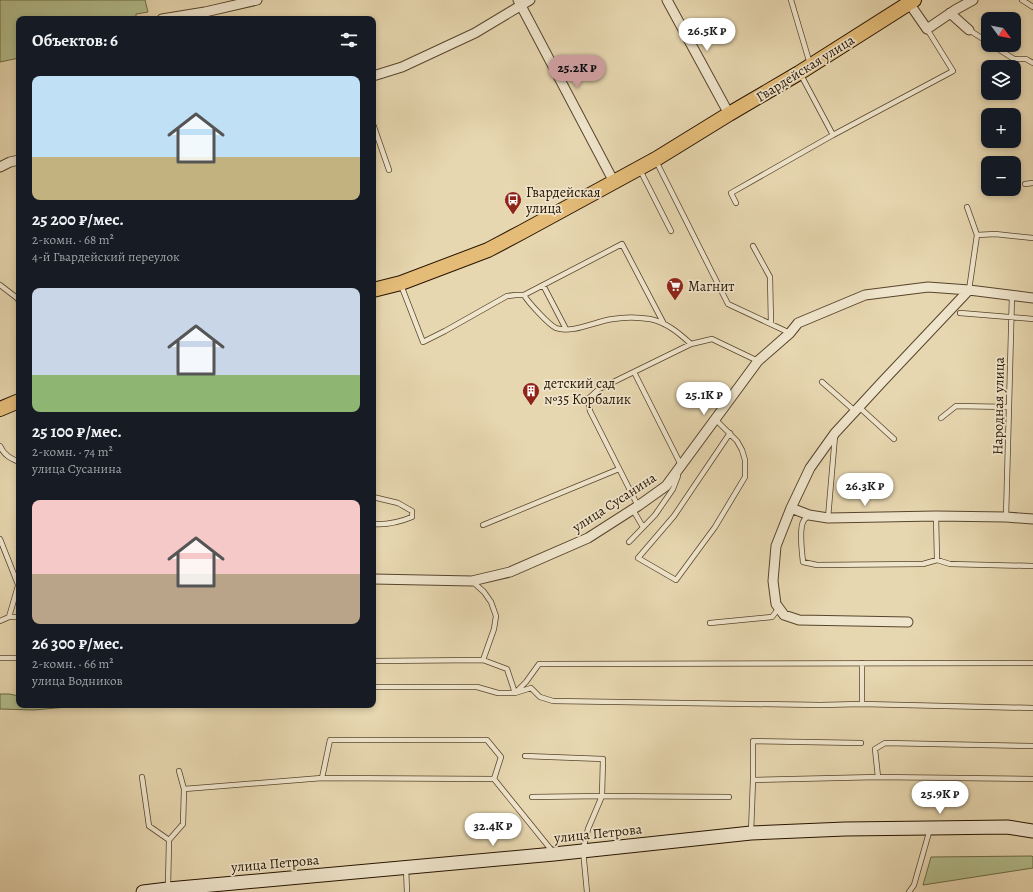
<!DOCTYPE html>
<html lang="ru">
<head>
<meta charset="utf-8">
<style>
	:root { --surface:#171b24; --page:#242831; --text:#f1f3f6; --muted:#9ea1a6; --accent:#c59692 }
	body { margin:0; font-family:Alegreya,serif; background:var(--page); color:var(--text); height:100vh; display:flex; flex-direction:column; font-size:15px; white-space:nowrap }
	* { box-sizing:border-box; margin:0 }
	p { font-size:13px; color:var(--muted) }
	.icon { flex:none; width:22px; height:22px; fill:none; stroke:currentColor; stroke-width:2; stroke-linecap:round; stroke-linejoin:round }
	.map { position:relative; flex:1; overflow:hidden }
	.panel { position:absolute; left:16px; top:16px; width:360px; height:692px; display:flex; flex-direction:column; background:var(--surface); border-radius:8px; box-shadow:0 2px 6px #0003 }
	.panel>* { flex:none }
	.needle { width:26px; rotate:122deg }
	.tools { position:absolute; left:981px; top:12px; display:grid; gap:8px }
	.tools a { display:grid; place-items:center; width:40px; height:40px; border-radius:8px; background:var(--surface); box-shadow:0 2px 6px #0003; font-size:20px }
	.price { position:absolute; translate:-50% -34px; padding:0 9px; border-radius:14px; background:#fff; color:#222; font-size:13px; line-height:26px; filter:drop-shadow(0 1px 2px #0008) }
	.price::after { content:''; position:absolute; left:50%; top:24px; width:12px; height:9px; margin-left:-6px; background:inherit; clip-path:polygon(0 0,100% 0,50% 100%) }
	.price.on { background:var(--accent); color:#111 }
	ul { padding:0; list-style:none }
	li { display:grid; align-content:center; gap:8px; height:212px; padding:0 16px }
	li span { display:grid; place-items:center; height:124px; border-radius:8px; color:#555 }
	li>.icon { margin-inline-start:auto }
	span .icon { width:72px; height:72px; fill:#fffc; stroke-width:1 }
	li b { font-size:17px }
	h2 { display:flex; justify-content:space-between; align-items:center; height:48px; padding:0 16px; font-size:17px }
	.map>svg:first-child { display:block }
</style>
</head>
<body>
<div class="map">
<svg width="1033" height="892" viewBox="0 0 1033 892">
	<rect width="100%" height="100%" fill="#e7d7b0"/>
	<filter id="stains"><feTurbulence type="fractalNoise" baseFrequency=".005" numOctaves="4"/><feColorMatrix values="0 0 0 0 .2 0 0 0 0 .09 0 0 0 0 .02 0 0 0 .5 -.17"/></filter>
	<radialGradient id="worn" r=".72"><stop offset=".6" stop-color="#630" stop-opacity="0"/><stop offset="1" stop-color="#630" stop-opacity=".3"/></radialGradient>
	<path fill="#b3bf8d" stroke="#6d6a46" d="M0,0H145L148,12L136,14V19H19V58L0,62Z
		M0,694H9L19,696V705H89L34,710L0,709Z
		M1032,856L1033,857V868L923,885L931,857Z"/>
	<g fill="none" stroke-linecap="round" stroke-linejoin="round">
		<defs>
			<path id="lane" d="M791,0L810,64
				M1022,0L1033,7
				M969,30L988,42
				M992,45L1014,59H1026L1033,63
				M801,75L833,135
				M373,124L389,170
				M656,161L728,304L790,333
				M640,170L671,231
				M1025,184L1033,183
				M736,203L731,193L833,135L953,71L927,29
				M967,207L977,235L995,234L1033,238
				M753,246L770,277L771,324
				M0,285L17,298L19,301
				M401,285L423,342L445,331L507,296L516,295H524C528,302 549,325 556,328C572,334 596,321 613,319C624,317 638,317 650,319C666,322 679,333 691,344
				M543,285L566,329
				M969,290L977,235
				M524,295L622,244L664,324
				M960,313L1033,319
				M634,372L681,465
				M822,382L855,411
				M859,407L894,439
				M941,418L956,406L1009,407
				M715,419L737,441L742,450L745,460V477L715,527L676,580L638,558L674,516L730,433
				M0,446C4,455 10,458 19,462
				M373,497L398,503L412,511V517C400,522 387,525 373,524
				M638,506L590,411L588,399L599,389L691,344L712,339L758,361
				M633,510L643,527
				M809,515C807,517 804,519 803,522C799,531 802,552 803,562L817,565L923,564L937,560L950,564L1033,566
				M936,516L937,560
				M1006,517L1012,295
				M828,518L835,436
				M483,525L619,469
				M0,539L19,587
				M629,542L655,515L673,489L678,476
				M472,581L484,592L491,602L496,616L494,629L483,660
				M9,617L18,586
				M0,621L9,617H19
				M710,623L772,617L779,608
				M0,658H19
				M373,661L483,660L507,669L515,693H498L477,687H373
				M1033,663L539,664L526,682L515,693L531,688L540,697L553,701L821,705L862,704L1033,708
				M862,704V663
				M525,756L603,759L602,796L588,829L583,850L587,892
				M142,777L149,826L169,840
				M878,777L875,749L885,743L1033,746
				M322,778L494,779L553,852
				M753,780L878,777L1033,779
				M184,789L322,778L330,740H487L501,757L494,779
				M532,797L602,796L729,797
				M751,832L753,780V741L861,743
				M406,868L407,892
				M168,887L169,840L183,824L184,789L179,771
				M909,892L914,885L930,829"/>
			<path id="street" d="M518,0L614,182
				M667,0L729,114
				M909,3L927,29L955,10L973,0
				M950,13L969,30
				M162,19L205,12L257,0
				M373,76L402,67L475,33L530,0
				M0,167L10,162L19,160
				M791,508L809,515L828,518L936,516L1006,517L1033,519
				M373,579L472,581L510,572L588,538L638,506L666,486L758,361L790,333L798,323L865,295L928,287L969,290L1033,298
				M908,622L799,620L784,615L776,604L773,581L776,546L791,508L810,468L835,433L883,381L969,290"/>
			<path id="secondary" d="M143,892L168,889L554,854L751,833L845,829L930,828L1007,827L1033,831"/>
			<path id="primary" d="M373,290L401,283L488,250L522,232L656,159L729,114L799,73L914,0
				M0,409L19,401"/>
		</defs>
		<use href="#lane" stroke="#57452c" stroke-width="6"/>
		<use href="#street" stroke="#57452c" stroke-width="11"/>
		<use href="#secondary" stroke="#271400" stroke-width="15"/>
		<use href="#primary" stroke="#271400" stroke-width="16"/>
		<use href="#lane" stroke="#efe5cc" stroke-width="4.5"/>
		<use href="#street" stroke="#efe5cc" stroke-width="9"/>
		<use href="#secondary" stroke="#efe5cc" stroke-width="13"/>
		<use href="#primary" stroke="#e4bc78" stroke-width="14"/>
	</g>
	<defs>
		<symbol id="bus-pin" viewBox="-11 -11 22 30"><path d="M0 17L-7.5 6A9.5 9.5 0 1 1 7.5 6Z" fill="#8f2418" stroke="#efe5cc"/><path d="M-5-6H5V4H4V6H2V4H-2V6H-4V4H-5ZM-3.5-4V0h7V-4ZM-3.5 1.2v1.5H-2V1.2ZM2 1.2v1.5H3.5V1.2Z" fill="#fff"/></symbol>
		<symbol id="supermarket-pin" viewBox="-11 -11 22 30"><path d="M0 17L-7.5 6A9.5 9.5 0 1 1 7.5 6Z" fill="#8f2418" stroke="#efe5cc"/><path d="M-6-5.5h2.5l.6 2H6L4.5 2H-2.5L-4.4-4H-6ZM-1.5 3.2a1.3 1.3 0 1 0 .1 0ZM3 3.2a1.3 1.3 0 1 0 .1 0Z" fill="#fff"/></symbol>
		<symbol id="building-pin" viewBox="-11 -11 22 30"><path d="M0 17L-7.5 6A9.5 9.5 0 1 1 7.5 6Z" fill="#8f2418" stroke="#efe5cc"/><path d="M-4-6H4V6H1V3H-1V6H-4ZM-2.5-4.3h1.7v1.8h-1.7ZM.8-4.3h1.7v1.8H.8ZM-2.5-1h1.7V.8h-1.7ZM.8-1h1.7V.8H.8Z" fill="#fff"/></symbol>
	</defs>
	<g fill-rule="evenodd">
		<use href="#bus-pin" x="503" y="190" width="20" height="27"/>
		<use href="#supermarket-pin" x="665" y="276" width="20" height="27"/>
		<use href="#building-pin" x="521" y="381" width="20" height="27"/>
	</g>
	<g text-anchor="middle" stroke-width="3.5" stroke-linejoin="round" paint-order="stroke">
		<g font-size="14" fill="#271400" stroke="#efe5cc">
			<text transform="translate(805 68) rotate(-32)" y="5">Гвардейская улица</text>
			<text transform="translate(998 406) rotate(-89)" y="5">Народная улица</text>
			<text transform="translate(614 502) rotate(-33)" y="5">улица Сусанина</text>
			<text transform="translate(598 833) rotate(-6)" y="5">улица Петрова</text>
			<text transform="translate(275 863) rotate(-5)" y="5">улица Петрова</text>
		</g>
		<g font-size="14" fill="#271400" stroke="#efe5cc" text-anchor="start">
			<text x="526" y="197">Гвардейская<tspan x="526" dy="16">улица</tspan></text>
			<text x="688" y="291">Магнит</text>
			<text x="544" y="388">детский сад<tspan x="544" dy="16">№35 Корбалик</tspan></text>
		</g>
	</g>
	<rect width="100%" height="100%" filter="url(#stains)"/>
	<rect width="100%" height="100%" fill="url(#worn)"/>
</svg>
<div class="tools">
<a><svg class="needle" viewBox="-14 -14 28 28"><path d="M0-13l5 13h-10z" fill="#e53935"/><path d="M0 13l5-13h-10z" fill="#9ea1a6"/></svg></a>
<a><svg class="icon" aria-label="layers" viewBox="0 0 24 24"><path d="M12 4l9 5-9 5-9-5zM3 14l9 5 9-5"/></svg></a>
<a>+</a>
<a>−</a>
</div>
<b class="price" style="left:707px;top:52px">26.5K ₽</b>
<b class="price on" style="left:577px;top:89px">25.2K ₽</b>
<b class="price" style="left:704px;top:416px">25.1K ₽</b>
<b class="price" style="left:865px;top:507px">26.3K ₽</b>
<b class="price" style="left:940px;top:815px">25.9K ₽</b>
<b class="price" style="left:493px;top:847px">32.4K ₽</b>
<section class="panel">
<h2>Объектов: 6<svg class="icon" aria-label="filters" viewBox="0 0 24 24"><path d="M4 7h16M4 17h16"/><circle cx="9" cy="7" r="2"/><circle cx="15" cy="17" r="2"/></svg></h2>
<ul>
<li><span style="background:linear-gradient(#bfe0f5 65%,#c2b280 0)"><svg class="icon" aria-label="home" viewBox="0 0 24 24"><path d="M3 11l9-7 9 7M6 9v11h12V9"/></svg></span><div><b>25 200 ₽/мес.</b><p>2-комн. · 68 m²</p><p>4-й Гвардейский переулок</p></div></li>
<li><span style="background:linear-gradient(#c9d6e8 70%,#8fb573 0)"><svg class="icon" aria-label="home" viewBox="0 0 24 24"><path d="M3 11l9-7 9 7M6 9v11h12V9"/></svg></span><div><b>25 100 ₽/мес.</b><p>2-комн. · 74 m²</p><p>улица Сусанина</p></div></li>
<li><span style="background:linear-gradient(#f6c9c9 60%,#b9a48a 0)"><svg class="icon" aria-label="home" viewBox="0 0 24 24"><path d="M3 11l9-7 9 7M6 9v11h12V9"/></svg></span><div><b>26 300 ₽/мес.</b><p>2-комн. · 66 m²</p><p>улица Водников</p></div></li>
</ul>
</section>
</div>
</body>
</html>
